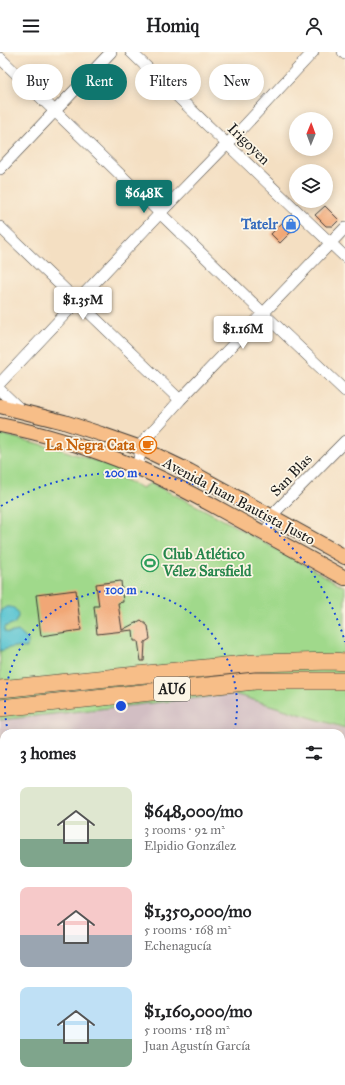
<!DOCTYPE html>
<html lang="en">
<head>
<meta charset="utf-8">
<style>
	:root { --surface:#fff; --page:#f6f6f6; --text:#202124; --muted:#757577; --accent:#0f766e }
	body { margin:0; font-family:"IM FELL Great Primer",serif; background:var(--page); color:var(--text); height:100vh; display:flex; flex-direction:column; font-size:15px; white-space:nowrap }
	* { box-sizing:border-box; margin:0 }
	p { font-size:13px; color:var(--muted) }
	.icon { flex:none; width:22px; height:22px; fill:none; stroke:currentColor; stroke-width:2; stroke-linecap:round; stroke-linejoin:round }
	.map { position:relative; flex:1; overflow:hidden }
	.panel { position:absolute; left:0px; top:677px; width:345px; height:356px; display:flex; flex-direction:column; background:var(--surface); border-radius:12px 12px 0 0; box-shadow:0 2px 10px #0003 }
	.panel>* { flex:none }
	.guide { position:absolute; left:12px; top:12px; width:321px; height:36px; display:flex; gap:8px }
	.needle { width:26px; rotate:1deg }
	.tools { position:absolute; left:289px; top:60px; display:grid; gap:8px }
	.tools a { display:grid; place-items:center; width:44px; height:44px; border-radius:50%; background:var(--surface); box-shadow:0 2px 10px #0003; font-size:20px }
	.price { position:absolute; translate:-50% -34px; padding:0 9px; border-radius:4px; background:#fff; color:#222; font-size:13px; line-height:26px; filter:drop-shadow(0 1px 2px #0008) }
	.price::after { content:''; position:absolute; left:50%; top:24px; width:12px; height:9px; margin-left:-6px; background:inherit; clip-path:polygon(0 0,100% 0,50% 100%) }
	.price.current { background:var(--accent); color:#fff }
	ul { padding:0; list-style:none }
	li { display:flex; align-items:center; gap:12px; height:100px; padding:0 20px }
	li span { display:grid; place-items:center; flex:none; width:112px; height:80px; border-radius:8px; color:#555 }
	li>.icon { margin-inline-start:auto }
	span .icon { width:48px; height:48px; fill:#fffc; stroke-width:1 }
	li b { font-size:17px }
	h2 { display:flex; justify-content:space-between; align-items:center; height:48px; padding:0 20px; font-size:17px }
	.pill { padding:0 14px; border-radius:18px; background:var(--surface); box-shadow:0 2px 10px #0003; font-size:14px; line-height:36px }
	.pill.current { background:var(--accent); color:#fff }
	header { display:flex; justify-content:space-between; align-items:center; height:52px; padding:0 20px; background:var(--surface); font-size:18px; font-weight:700 }
	.map>svg:first-child { display:block }
</style>
</head>
<body>
<header><svg class="icon" aria-label="menu" viewBox="0 0 24 24"><path d="M4 6h16M4 12h16M4 18h16"/></svg>Homiq<svg class="icon" aria-label="person" viewBox="0 0 24 24"><circle cx="12" cy="8" r="4"/><path d="M4 21q1-7 8-7t8 7"/></svg></header>
<div class="map">
<svg width="345" height="1033" viewBox="0 0 345 1033">
	<rect width="100%" height="100%" fill="#fcf5e5"/>
	<filter id="ink" filterUnits="userSpaceOnUse"><feTurbulence type="fractalNoise" baseFrequency=".025" numOctaves="2"/><feDisplacementMap in="SourceGraphic" scale="8" xChannelSelector="R" yChannelSelector="G"/><feConvolveMatrix kernelMatrix="1 2 1 2 8 2 1 2 1" color-interpolation-filters="sRGB"/></filter>
	<filter id="wash" filterUnits="userSpaceOnUse"><feTurbulence type="fractalNoise" baseFrequency=".012" numOctaves="4" result="noise"/><feDisplacementMap in="SourceGraphic" scale="16" xChannelSelector="R" yChannelSelector="G"/><feGaussianBlur stdDeviation="0.9" result="paint"/><feColorMatrix in="noise" values="0 0 0 0 0 0 0 0 0 0 0 0 0 0 0 0 0 1.4 0 .05"/><feComposite in="paint" operator="in"/></filter>
	<g filter="url(#wash)">
		<rect width="100%" height="100%" fill="#f4dfc2"/>
		<path fill="#d2bec3" d="M234,642L345,677V947L341,948V681H4V992H0V668Z"/>
		<path fill="#a0d98b" stroke="#5e7a54" d="M0,382L56,396L118,416L119,425L142,436L151,431L207,459L345,535V676L234,642L0,668Z"/>
		<path fill="#58c4d2" stroke="#3a7077" d="M6,555C14,554 18,558 18,565L15,571L4,575V579L8,581L18,579L28,588V592L26,596L13,595L0,599V559Z"/>
		<g id="blocks">
			<path fill="#f1a776" d="M325,154L339,168L333,174H326L315,163Z
				M289,164L298,173L280,191L271,182Z
				M121,529L123,550L118,551L122,578L141,568L148,574L150,587L145,590L144,609H141L138,589H134L133,578L97,582L94,554H99L96,532Z
				M76,538L81,578L41,584L36,543Z"/>
		</g>
	</g>
	<g filter="url(#ink)">
		<use href="#blocks" fill-opacity="0" stroke="#3c3935" stroke-width="1"/>
		<g fill="none" stroke-linecap="round" stroke-linejoin="round">
			<defs>
				<path id="minor" d="M131,0L345,205
					M343,0L345,2
					M0,6L263,261L345,339
					M0,117L111,0
					M0,175L180,348
					M0,331L166,155L236,83L313,0
					M0,338L22,359
					M137,415L143,390L180,348L345,176
					M265,482L277,458L345,389
					M341,975L345,994
					M50,1029L51,1033
					M187,1029V1033"/>
				<path id="major" d="M0,354L64,370L101,382L141,396L189,419L345,505
					M0,373C46,382 93,397 136,415C167,428 196,444 225,460C265,482 305,504 345,526"/>
				<path id="highway" d="M0,637L254,611L333,609L345,610
					M0,656L255,629H345"/>
			</defs>
			<use href="#minor" stroke="#3c3935" stroke-width="12"/>
			<use href="#major" stroke="#3c3935" stroke-width="16"/>
			<use href="#highway" stroke="#3c3935" stroke-width="18"/>
			<use href="#minor" stroke="#fff" stroke-width="11"/>
			<use href="#major" stroke="#f7be88" stroke-width="14"/>
			<use href="#highway" stroke="#f7be88" stroke-width="17"/>
			<defs>
				<path id="rail" d="M341,915L345,914
					M341,932H345
					M0,954H4
					M0,961L4,960
					M0,977L4,976"/>
			</defs>
			<use href="#rail" stroke="#1c1c1c" stroke-width="4"/>
			<use href="#rail" stroke="#fcf5e5" stroke-width="2.5" stroke-dasharray="8" stroke-linecap="butt"/>
		</g>
	</g>
	<g fill="none" stroke="#1d4ed8" stroke-width="2" stroke-dasharray="2 4">
		<path d="M8 680A116 116 0 1 1 234 680"/>
		<path d="M345 718A233 233 0 0 1 341 730M1 454A233 233 0 0 1 345 590"/>
	</g>
	<defs>
		<symbol id="shop-ring" viewBox="-11 -11 22 22"><circle r="9.5" fill="#fcf5e5" stroke="#3f7fe0" stroke-width="1.5"/><path d="M-5-2.5h2.3a2.7 3.5 0 0 1 5.4 0H5L5.5 6h-11ZM-1.5-2.5h3a1.5 2.3 0 0 0-3 0Z" fill="#3f7fe0"/></symbol>
		<symbol id="cafe-ring" viewBox="-11 -11 22 22"><circle r="9.5" fill="#fcf5e5" stroke="#e8710a" stroke-width="1.5"/><path d="M-5.5-4.5H6V0H3Q3 3.5 0 3.5H-2.5Q-5.5 3.5-5.5 0ZM3-3.2v2h1.7v-2ZM-6 4.5H4V6H-6Z" fill="#e8710a"/></symbol>
		<symbol id="stadium-ring" viewBox="-11 -11 22 22"><circle r="9.5" fill="#fcf5e5" stroke="#2e9e5b" stroke-width="1.5"/><path d="M0-5a6.5 5 0 1 0 0 10a6.5 5 0 1 0 0-10ZM-3.5-1.8h7v3.6h-7Z" fill="#2e9e5b"/></symbol>
	</defs>
	<g fill-rule="evenodd">
		<use href="#shop-ring" x="281" y="162" width="20" height="20"/>
		<use href="#cafe-ring" x="138" y="383" width="20" height="20"/>
		<use href="#stadium-ring" x="140" y="501" width="20" height="20"/>
	</g>
	<g text-anchor="middle" stroke-width="3.5" stroke-linejoin="round" paint-order="stroke">
		<rect fill="#fcf5e5" stroke="#5f5d58" stroke-width="1" x="154" y="625" width="36" height="24" rx="3"/>
		<g font-size="14" font-weight="bold" fill="#1c1c1c">
			<text x="172" y="642">AU6</text>
		</g>
		<g font-size="15" fill="#1c1c1c" stroke="#fcf5e5">
			<text transform="translate(249 92) rotate(44)" y="5">Irigoyen</text>
			<text transform="translate(291 423) rotate(-46)" y="5">San Blas</text>
			<text transform="translate(239 449) rotate(28)" y="5">Avenida Juan Bautista Justo</text>
		</g>
		<g font-size="15" font-weight="bold" fill="#366cbe" stroke="#fcf5e5" text-anchor="end">
			<text x="278" y="177">Tatelr</text>
		</g>
		<g font-size="15" font-weight="bold" fill="#c56008" stroke="#fcf5e5" text-anchor="end">
			<text x="135" y="398">La Negra Cata</text>
		</g>
		<g font-size="15" font-weight="bold" fill="#27864d" stroke="#fcf5e5" text-anchor="start">
			<text x="163" y="507">Club Atlético<tspan x="163" dy="17">Vélez Sarsfield</tspan></text>
		</g>
	</g>
	<circle cx="121" cy="654" r="6" fill="#1d4ed8" stroke="#fcf5e5" stroke-width="2"/>
	<g font-size="12" text-anchor="middle" font-weight="bold" fill="#1d4ed8" stroke="#fcf5e5" stroke-width="3.5" stroke-linejoin="round" paint-order="stroke">
		<text x="121" y="425">200 m</text>
		<text x="121" y="542">100 m</text>
	</g>
</svg>
<div class="tools">
<a><svg class="needle" viewBox="-14 -14 28 28"><path d="M0-13l5 13h-10z" fill="#e53935"/><path d="M0 13l5-13h-10z" fill="#757577"/></svg></a>
<a><svg class="icon" aria-label="layers" viewBox="0 0 24 24"><path d="M12 4l9 5-9 5-9-5zM3 14l9 5 9-5"/></svg></a>
</div>
<b class="price current" style="left:144px;top:162px">$648K</b>
<b class="price" style="left:83px;top:269px">$1.35M</b>
<b class="price" style="left:243px;top:298px">$1.16M</b>
<div class="guide">
<a class="pill">Buy</a>
<a class="pill current">Rent</a>
<a class="pill">Filters</a>
<a class="pill">New</a>
</div>
<section class="panel">
<h2>3 homes<svg class="icon" aria-label="filters" viewBox="0 0 24 24"><path d="M4 7h16M4 17h16"/><circle cx="9" cy="7" r="2"/><circle cx="15" cy="17" r="2"/></svg></h2>
<ul>
<li><span style="background:linear-gradient(#dfe7d0 65%,#7fa58c 0)"><svg class="icon" aria-label="home" viewBox="0 0 24 24"><path d="M3 11l9-7 9 7M6 9v11h12V9"/></svg></span><div><b>$648,000/mo</b><p>3 rooms · 92 m²</p><p>Elpidio González</p></div></li>
<li><span style="background:linear-gradient(#f6c9c9 60%,#9aa5b1 0)"><svg class="icon" aria-label="home" viewBox="0 0 24 24"><path d="M3 11l9-7 9 7M6 9v11h12V9"/></svg></span><div><b>$1,350,000/mo</b><p>5 rooms · 168 m²</p><p>Echenagucía</p></div></li>
<li><span style="background:linear-gradient(#bfe0f5 65%,#7fa58c 0)"><svg class="icon" aria-label="home" viewBox="0 0 24 24"><path d="M3 11l9-7 9 7M6 9v11h12V9"/></svg></span><div><b>$1,160,000/mo</b><p>5 rooms · 118 m²</p><p>Juan Agustín García</p></div></li>
</ul>
</section>
</div>
</body>
</html>
